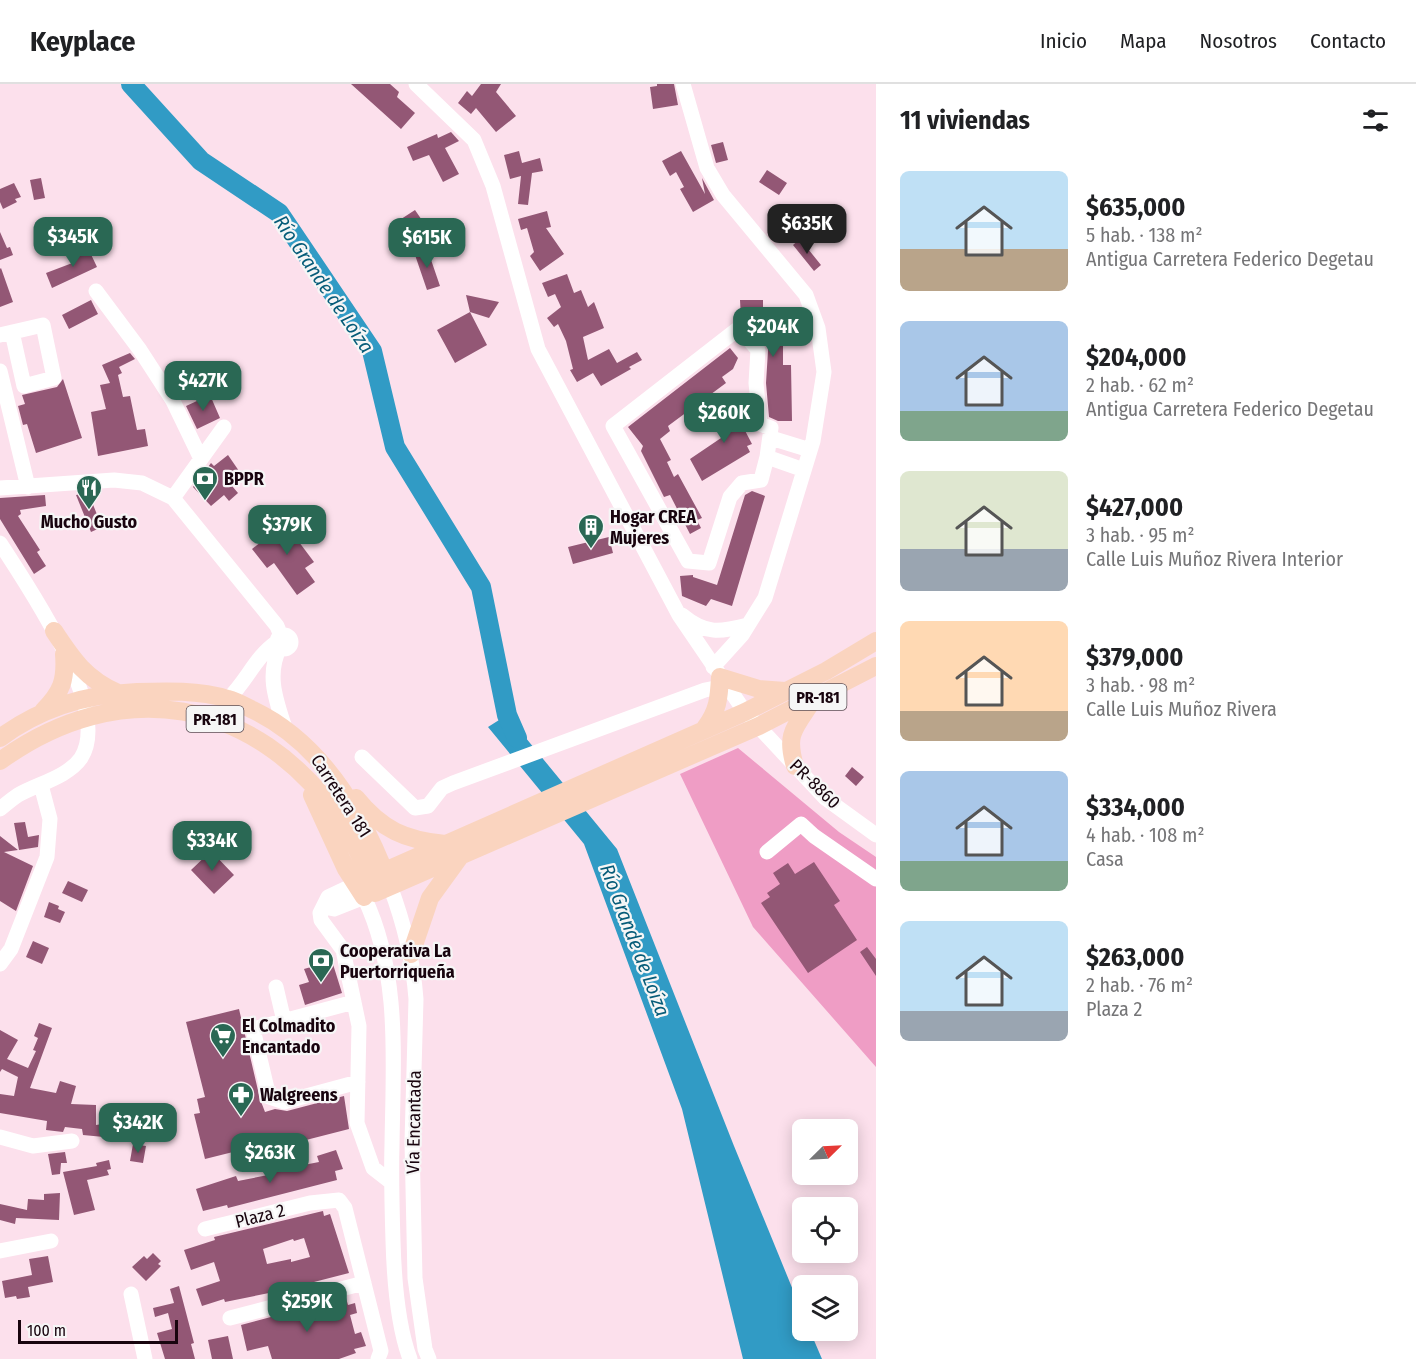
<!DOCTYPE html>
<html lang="es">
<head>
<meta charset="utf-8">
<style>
	:root { --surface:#fff; --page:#f2f2f2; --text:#202124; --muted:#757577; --line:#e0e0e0; --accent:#2a6854 }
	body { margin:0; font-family:"Fira Sans Condensed",sans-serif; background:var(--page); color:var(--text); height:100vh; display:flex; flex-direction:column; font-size:22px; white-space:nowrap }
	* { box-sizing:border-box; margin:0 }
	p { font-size:20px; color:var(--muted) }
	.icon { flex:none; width:33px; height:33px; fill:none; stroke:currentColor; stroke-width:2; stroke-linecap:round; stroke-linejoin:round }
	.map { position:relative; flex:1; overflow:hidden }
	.drawer { display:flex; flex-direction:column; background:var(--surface); width:540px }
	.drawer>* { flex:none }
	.needle { width:39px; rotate:66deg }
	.fabs { position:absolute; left:792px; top:1035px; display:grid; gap:12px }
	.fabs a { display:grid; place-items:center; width:66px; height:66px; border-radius:9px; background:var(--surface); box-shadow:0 3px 15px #0003; font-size:30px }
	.scale { position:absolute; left:18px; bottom:15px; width:160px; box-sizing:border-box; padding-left:6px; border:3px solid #18040e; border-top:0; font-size:16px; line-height:21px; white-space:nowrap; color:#18040e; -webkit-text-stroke:4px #f6f6f6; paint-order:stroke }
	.price { position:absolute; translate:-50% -51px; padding:0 14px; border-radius:12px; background:var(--accent); color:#fff; font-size:20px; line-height:39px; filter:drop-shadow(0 2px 3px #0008) }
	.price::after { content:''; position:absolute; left:50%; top:36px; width:18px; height:14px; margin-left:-9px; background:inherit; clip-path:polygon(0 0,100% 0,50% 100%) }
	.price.selected { background:#222; color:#fff }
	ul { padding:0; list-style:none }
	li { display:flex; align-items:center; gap:18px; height:150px; padding:0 24px }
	li span { display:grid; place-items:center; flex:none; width:168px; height:120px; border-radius:9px; color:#555 }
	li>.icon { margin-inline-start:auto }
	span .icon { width:72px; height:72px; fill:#fffc; stroke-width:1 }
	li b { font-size:26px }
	h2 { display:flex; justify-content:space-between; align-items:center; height:72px; padding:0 24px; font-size:26px }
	header { display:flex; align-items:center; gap:36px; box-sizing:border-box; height:84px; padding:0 30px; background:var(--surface); border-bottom:2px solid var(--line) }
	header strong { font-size:28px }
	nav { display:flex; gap:33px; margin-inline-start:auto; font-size:21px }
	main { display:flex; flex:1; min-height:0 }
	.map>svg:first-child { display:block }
</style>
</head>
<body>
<header>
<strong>Keyplace</strong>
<nav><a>Inicio</a><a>Mapa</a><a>Nosotros</a><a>Contacto</a></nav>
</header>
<main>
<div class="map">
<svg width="876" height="1275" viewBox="0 0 876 1275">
	<rect width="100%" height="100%" fill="#fce0ec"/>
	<path fill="#ef9dc5" d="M738,664L839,748L876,773V983L753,843L680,690Z"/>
	<path fill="#319bc5" d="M507,631L617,765L734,1062L802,1228V1246L810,1247L822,1275H743L682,1025L584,760L488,643Z"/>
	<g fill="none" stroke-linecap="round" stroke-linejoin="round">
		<path stroke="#319bc5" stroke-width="20" d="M131,0L201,77L279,129L372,267L395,363L481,503L507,631L517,654"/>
	</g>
	<path fill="#935775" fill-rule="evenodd" d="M351,0H390L399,8L397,13L415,29L401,45Z
		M481,0H501L496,8L516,32L496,48L476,24L471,30L458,19L467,7L472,12Z
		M657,0H674L678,21L653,25L650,3L657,2Z
		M451,48L459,57L445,64L459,90L443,98L429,71L413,77L407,63L437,50L438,54Z
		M723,58L728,76L716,79L711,61Z
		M519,67L522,79L540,74L543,87L532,89L528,121L518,120L521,92L510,95L504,71Z
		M681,67L705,110L702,94L714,116L693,128L680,105L684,103L676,88L670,92L662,77Z
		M767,86L787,99L779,111L759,98Z
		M41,94L45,114L34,116L30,96Z
		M14,99L21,113L15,115L17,118L3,125L0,118V105Z
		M415,126L428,145L408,158L395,139Z
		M547,127L551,143L546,144L564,170L540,187L530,172L534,168L527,144L521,146L518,135Z
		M0,148L7,164L10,163L13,171L0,176Z
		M800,155L821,181L814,187L793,161Z
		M87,162L97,183L52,204L46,189L75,178L71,170Z
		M427,164L440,202L427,206L414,168Z
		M1,184L13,218L0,223V185Z
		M567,190L574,209L581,206L588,223L594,218L604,244L583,253L588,276L609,265L617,279L637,268L642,276L629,283L631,285L601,302L593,289L577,298L570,286L573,285L566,257L558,240L554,243L547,234L561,223L555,210L548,213L542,199Z
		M466,211L499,218L489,234L470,228Z
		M91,216L98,230L69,245L62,231Z
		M740,216H763V224L781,225L788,260H783V281H791L792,337H778L769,333L766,299L768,267L766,239H747L741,235Z
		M470,228L487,261L455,279L437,246Z
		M730,264L738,274L733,285L722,293L726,299L668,342L670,347L660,355L671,376L667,378L674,393L678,390L702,434L697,436L701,444L690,450L670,411L664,413L641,367L643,362L628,343Z
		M130,269L135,275L119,283L122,289L118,291L123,313L130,312L137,346L145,345L148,362L98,372L91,328L106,325L100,301L110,299L102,281Z
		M63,295L82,354L36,369L27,340L23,341L18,322L25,320L22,311L57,303Z
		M210,311L220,334L197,345L186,322Z
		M733,316L741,330L740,337L752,360L747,362L750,368L702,397L690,375L724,352L715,336L721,332L717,325Z
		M228,371L239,387L227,396L238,409L229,417L224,411L211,422L193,403L211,379L214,382Z
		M752,407L765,412L732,522L711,515L706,522L682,512L680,492L693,491V493L717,501L745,411Z
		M88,408L102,443L91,448L76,411Z
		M45,411L46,422L20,426L21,430L18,432L40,466L37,468L46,482L34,490L0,435V414Z
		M288,436L303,455L299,458L314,478L305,484L315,498L297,511L274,479L267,484L252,465Z
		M609,453L613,469L573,480L568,463Z
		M852,683L864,693L856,702L845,692Z
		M25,738L28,753L39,751L38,763L19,766L14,739Z
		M0,752L18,766L4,768L33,782L16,827L0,817Z
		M211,767L234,791L214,810L191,786Z
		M814,778L840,817L834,821L857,856L808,889L761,819L770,813L767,809L780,800L773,789L788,779L795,790Z
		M68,797L88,806L82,818L62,809Z
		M49,818L59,822L58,825L65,828L60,839L44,833Z
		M33,857L49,864L42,880L26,873Z
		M867,863L876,875V892L860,868Z
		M332,877L342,909L305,921L299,901L309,898L304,885Z
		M239,925L260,1015L265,1028L275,1025L287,1027L344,1012L349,1045L267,1066L265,1060L205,1075L194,1030L200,1029L197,1015L205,1013L186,938Z
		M39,939L52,944L30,1004L56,1009L60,997L76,1002L71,1020L96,1021V1041L102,1040L104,1053L83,1051L82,1045L65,1043L63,1048L46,1046L47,1037L0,1029V1010L14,1012L18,993L2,985L0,988V946L18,956L7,975L28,984L36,967L33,966L38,954L34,952Z
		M133,1060L146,1062L143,1079L130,1077Z
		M336,1066L343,1085L335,1087L337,1096L228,1124L227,1121L203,1127L196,1105L236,1092L238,1097L273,1090V1087L319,1078L317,1072Z
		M65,1068L67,1079H61L60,1090L52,1091L48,1070Z
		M109,1076L111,1085L107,1086L109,1091L87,1096L95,1126L74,1131L63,1088L97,1082L96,1079Z
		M60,1109L59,1136L16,1134L15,1140L0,1136V1120L27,1126L28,1115L44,1116V1110Z
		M323,1127L324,1132L330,1130L349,1189L279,1207L225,1218L224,1215L202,1222L196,1205L220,1197L214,1178L191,1186L184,1166L215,1156L214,1153ZM304,1154L310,1173L291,1178V1175L267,1180L263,1165L293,1155L294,1157Z
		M153,1169L161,1177L158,1180L161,1182L146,1197L132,1183L144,1172L147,1175Z
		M48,1172L53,1198L28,1203L30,1213L17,1215L16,1212L5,1214L2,1197L32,1191L29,1175Z
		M179,1202L194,1259L191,1260L195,1275H165L157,1249L172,1245L168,1229L155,1233L153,1224L174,1219L170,1205Z
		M346,1214L348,1221L355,1219L357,1229L350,1231L355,1250L361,1248L366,1262L354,1265L356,1269L339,1275H272L268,1262L247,1267L241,1241L297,1226L299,1231L314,1227L313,1222Z
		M228,1252L233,1275H212L208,1256Z"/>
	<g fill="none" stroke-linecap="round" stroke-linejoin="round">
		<path stroke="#fff" stroke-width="15" d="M416,0L474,56L493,102L538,265L679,531L745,628L825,714L876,751
			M683,0L707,84L723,111L806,211L818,244L824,288L813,357L765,514L742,551L713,583
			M96,207L140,266L173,317L201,375
			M739,244L758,266L756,299L760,340L771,344L767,373L761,396L742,399L730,413L709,479L688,477L613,342Z
			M0,251L43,241L54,294L24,302L12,248
			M0,287L28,403
			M771,354L810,366
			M767,373L804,386
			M0,404L114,396L142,399L173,414L277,542L281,552
			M173,414L224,343
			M0,459C27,501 113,625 81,674C68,693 37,700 18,711C12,715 6,720 0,725
			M682,531C706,551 720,548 748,541
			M277 558a7 7 0 1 1 14 0a7 7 0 1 1-14 0Z
			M280,563C266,591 276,616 285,644
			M228,615C247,597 255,573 277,558
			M362,673L415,724L428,722L442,704L453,699L705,606L720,603
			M767,768L801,740L814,752L876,795
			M366,795L328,813L320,829L321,836L343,866L359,942L357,1039L373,1084L391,1098
			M390,802C404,839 413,875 416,915L412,1058L415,1194L425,1265L429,1275
			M364,813C401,890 393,979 392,1061C391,1093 392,1125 393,1157C394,1192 398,1243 410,1275
			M324,823L334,825L372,810
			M0,880L11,865L47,773L50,735L41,701
			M276,903L284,937
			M354,918L253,945L269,1013L284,1018L358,998
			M0,1053L33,1062L72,1057
			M205,1145L310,1119L339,1116L345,1124L381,1267L378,1275
			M0,1167L51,1157
			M131,1210L145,1275
			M230,1234L364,1199"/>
		<path stroke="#fad4bf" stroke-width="18" d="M54,547C73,576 86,595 118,609
			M43,627C62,608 66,596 64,570
			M705,644C718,627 719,614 720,593L759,605L785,607
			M0,654C40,624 87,610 137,608C166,607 199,606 228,615C236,617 245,622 253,626C322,659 362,728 388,797
			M0,677C120,590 255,613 340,735C355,757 365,784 375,809L759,642L876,582
			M795,682C785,649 795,644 813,616
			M312,711L346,785L364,813
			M356,714C382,746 405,756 445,760
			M369,794L745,628L826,587L876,557
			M411,870L430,814L459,774"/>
	</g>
	<defs>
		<symbol id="bank-pin" viewBox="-11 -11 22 30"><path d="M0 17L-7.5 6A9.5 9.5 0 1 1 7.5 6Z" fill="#2a6854" stroke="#f6f6f6"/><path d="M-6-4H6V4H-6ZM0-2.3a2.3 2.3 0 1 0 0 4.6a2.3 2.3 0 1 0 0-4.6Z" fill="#fff"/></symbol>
		<symbol id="restaurant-pin" viewBox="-11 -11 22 30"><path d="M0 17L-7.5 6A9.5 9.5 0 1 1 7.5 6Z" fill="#2a6854" stroke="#f6f6f6"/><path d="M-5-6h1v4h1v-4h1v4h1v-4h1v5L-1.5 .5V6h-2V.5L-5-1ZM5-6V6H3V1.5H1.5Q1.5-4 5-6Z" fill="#fff"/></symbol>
		<symbol id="building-pin" viewBox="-11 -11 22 30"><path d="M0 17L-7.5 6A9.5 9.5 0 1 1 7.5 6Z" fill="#2a6854" stroke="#f6f6f6"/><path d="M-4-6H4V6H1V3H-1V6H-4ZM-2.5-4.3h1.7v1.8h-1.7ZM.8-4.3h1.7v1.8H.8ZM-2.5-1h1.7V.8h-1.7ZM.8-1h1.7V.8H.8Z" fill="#fff"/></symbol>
		<symbol id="supermarket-pin" viewBox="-11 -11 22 30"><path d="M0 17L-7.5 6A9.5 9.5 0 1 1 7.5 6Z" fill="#2a6854" stroke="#f6f6f6"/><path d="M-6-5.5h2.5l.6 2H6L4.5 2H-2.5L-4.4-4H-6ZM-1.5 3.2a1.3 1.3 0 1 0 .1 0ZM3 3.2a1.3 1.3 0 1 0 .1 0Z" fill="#fff"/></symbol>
		<symbol id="pharmacy-pin" viewBox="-11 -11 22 30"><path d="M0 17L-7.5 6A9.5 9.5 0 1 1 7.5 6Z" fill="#2a6854" stroke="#f6f6f6"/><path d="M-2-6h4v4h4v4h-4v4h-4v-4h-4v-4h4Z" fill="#fff"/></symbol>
	</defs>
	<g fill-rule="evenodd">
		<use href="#bank-pin" x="190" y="380" width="30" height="40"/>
		<use href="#restaurant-pin" x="74" y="389" width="30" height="40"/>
		<use href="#building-pin" x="576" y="428" width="30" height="40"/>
		<use href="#bank-pin" x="306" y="862" width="30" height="40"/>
		<use href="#supermarket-pin" x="208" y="937" width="30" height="40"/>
		<use href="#pharmacy-pin" x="226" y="996" width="30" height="40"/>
	</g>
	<g text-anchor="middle" stroke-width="4.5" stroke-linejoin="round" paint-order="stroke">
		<g fill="#f6f6f6" stroke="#5b4d54" stroke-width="1.5">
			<rect x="789.5" y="600" width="57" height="26" rx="4.5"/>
			<rect x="186.5" y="622" width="57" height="26" rx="4.5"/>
		</g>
		<g font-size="16" font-weight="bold" fill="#18040e">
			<text x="818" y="619">PR-181</text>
			<text x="215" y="641">PR-181</text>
		</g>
		<g font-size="18" font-weight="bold" fill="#18040e" stroke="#f6f6f6" text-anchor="start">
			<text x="224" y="401">BPPR</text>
			<text x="610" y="439">Hogar CREA<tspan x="610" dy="21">Mujeres</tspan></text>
			<text x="89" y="444" text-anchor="middle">Mucho Gusto</text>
			<text x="340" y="873">Cooperativa La<tspan x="340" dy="21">Puertorriqueña</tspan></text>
			<text x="242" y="948">El Colmadito<tspan x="242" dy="21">Encantado</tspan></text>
			<text x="260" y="1017">Walgreens</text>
		</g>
		<g font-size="18" fill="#18040e" stroke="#f6f6f6">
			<text transform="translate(815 700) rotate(44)" y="6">PR-8860</text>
			<text transform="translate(341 712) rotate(57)" y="6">Carretera 181</text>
			<text transform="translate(414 1038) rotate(-89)" y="6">Vía Encantada</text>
			<text transform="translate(260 1132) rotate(-14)" y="6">Plaza 2</text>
		</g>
		<g font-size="20" font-style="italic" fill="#075c79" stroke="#f6f6f6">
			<text transform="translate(324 200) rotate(56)" y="7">Río Grande de Loíza</text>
			<text transform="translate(635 856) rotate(69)" y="7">Río Grande de Loíza</text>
		</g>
	</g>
</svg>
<div class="fabs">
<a><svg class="needle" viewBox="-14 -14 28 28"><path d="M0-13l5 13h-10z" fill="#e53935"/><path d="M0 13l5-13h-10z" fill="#757577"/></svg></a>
<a><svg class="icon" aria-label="locate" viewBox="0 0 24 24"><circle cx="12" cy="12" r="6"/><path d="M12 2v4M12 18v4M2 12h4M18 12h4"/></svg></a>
<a><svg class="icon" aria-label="layers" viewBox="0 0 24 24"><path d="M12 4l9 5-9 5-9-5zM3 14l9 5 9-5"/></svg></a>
</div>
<div class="scale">100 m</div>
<b class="price selected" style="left:807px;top:171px">$635K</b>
<b class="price" style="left:73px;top:184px">$345K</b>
<b class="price" style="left:427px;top:185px">$615K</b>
<b class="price" style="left:773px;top:274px">$204K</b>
<b class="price" style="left:203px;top:328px">$427K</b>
<b class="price" style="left:724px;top:360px">$260K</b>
<b class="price" style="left:287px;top:472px">$379K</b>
<b class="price" style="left:212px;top:788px">$334K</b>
<b class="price" style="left:138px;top:1070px">$342K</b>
<b class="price" style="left:270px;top:1100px">$263K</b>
<b class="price" style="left:307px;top:1249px">$259K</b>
</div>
<section class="drawer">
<h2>11 viviendas<svg class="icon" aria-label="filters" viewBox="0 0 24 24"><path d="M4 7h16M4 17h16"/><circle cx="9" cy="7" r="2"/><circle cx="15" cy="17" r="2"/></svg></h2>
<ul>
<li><span style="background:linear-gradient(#bfe0f5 65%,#b9a48a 0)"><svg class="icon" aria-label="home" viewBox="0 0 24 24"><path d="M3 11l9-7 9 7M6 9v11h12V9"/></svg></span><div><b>$635,000</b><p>5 hab. · 138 m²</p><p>Antigua Carretera Federico Degetau</p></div></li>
<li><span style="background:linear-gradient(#a9c7e8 75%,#7fa58c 0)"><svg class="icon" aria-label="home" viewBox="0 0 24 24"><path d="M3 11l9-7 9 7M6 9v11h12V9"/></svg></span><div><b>$204,000</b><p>2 hab. · 62 m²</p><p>Antigua Carretera Federico Degetau</p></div></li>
<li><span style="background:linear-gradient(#dfe7d0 65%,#9aa5b1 0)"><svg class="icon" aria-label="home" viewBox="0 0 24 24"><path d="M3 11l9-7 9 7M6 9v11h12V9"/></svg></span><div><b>$427,000</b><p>3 hab. · 95 m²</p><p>Calle Luis Muñoz Rivera Interior</p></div></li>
<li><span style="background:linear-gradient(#ffd9b3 75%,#b9a48a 0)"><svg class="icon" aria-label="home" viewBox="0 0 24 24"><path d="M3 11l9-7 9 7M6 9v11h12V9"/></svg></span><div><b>$379,000</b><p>3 hab. · 98 m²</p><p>Calle Luis Muñoz Rivera</p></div></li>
<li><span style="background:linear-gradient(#a9c7e8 75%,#7fa58c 0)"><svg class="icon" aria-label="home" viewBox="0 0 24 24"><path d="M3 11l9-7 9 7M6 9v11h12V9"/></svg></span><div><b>$334,000</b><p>4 hab. · 108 m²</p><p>Casa</p></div></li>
<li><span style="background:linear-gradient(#bfe0f5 75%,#9aa5b1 0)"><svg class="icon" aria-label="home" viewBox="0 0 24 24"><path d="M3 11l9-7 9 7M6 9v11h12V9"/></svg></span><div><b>$263,000</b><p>2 hab. · 76 m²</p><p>Plaza 2</p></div></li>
</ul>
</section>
</main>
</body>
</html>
